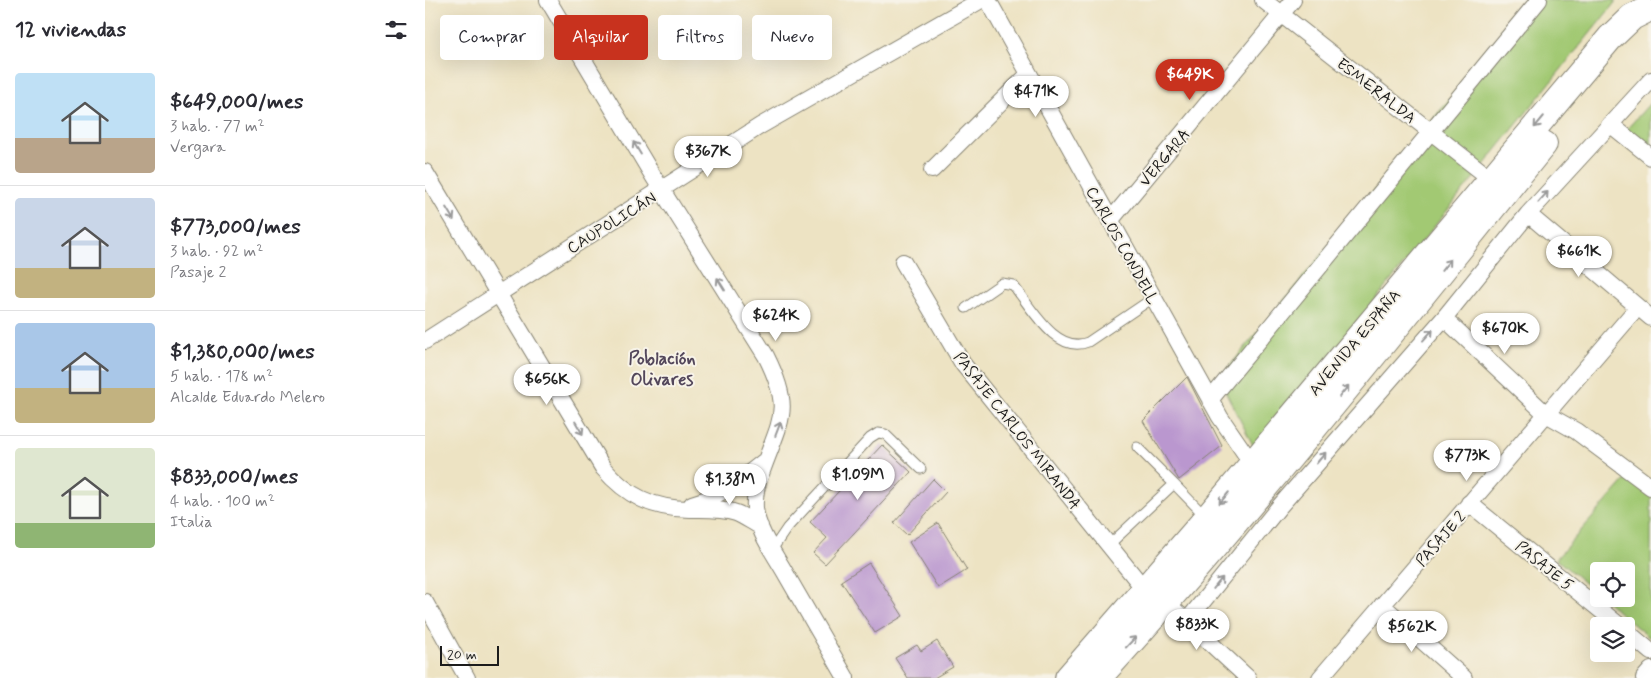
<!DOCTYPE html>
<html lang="es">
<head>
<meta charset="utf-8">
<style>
	:root { --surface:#fff; --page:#f2f2f3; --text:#2b2b33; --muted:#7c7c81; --line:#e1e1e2; --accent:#c8321e }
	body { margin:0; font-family:Mynerve,sans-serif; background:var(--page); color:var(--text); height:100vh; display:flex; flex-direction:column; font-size:19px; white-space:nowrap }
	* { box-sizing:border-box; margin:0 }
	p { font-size:16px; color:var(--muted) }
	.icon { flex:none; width:28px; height:28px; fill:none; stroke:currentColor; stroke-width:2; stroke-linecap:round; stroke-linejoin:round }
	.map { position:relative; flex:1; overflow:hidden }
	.panel { display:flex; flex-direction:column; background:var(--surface); width:425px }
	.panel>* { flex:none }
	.banner { position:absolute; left:15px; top:15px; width:475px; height:45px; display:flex; gap:10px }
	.tools { position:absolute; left:1165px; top:562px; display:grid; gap:10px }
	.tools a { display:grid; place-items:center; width:45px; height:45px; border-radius:5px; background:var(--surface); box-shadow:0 5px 20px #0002; font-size:25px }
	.scale { position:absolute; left:15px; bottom:12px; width:59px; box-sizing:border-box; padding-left:5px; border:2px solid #1c1c1c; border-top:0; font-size:14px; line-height:18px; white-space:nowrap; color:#1c1c1c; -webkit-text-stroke:4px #f7f3e8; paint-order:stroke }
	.price { position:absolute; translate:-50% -42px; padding:0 11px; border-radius:18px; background:#fff; color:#222; font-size:16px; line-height:32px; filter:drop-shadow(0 1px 2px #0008) }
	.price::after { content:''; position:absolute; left:50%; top:30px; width:15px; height:11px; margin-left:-8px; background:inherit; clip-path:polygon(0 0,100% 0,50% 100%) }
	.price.active { background:var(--accent); color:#fff }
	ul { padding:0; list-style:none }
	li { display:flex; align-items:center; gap:15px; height:125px; padding:0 15px }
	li+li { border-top:1px solid var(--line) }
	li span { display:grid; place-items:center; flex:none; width:140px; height:100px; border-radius:5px; color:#555 }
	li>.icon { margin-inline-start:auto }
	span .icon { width:60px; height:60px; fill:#fffc; stroke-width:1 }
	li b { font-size:21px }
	h2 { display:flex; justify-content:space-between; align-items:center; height:60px; padding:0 15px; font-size:21px }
	.pill { padding:0 18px; border-radius:5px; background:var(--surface); box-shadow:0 5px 20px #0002; font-size:18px; line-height:45px }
	.pill.active { background:var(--accent); color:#fff }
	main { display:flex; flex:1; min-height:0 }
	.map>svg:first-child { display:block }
</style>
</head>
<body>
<main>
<section class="panel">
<h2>12 viviendas<svg class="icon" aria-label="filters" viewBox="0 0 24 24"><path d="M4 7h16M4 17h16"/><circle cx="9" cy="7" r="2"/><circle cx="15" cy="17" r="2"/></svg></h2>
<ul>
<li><span style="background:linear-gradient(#bfe0f5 65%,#b9a48a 0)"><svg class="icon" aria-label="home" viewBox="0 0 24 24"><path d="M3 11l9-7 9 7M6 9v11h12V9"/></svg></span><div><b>$649,000/mes</b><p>3 hab. · 77 m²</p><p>Vergara</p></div></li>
<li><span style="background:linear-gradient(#c9d6e8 70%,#c2b280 0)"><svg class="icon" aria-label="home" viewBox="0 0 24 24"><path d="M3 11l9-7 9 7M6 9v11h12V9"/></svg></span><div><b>$773,000/mes</b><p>3 hab. · 92 m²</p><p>Pasaje 2</p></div></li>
<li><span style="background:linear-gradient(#a9c7e8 65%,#c2b280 0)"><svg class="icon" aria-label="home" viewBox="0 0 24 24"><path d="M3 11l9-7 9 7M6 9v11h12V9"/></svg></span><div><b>$1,380,000/mes</b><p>5 hab. · 178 m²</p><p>Alcalde Eduardo Melero</p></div></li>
<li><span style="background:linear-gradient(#dfe7d0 75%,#8fb573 0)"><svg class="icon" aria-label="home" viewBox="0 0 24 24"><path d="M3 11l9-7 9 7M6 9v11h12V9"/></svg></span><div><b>$833,000/mes</b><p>4 hab. · 100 m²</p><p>Italia</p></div></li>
</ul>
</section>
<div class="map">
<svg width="1226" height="678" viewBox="0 0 1226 678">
	<rect width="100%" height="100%" fill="#f7f3e8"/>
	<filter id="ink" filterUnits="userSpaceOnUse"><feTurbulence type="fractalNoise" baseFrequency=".02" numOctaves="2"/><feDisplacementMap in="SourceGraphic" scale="10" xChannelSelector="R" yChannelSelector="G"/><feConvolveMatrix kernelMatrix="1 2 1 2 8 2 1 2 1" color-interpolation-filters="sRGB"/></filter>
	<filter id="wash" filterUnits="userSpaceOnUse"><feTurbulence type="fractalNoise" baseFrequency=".0096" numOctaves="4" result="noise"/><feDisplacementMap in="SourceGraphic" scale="20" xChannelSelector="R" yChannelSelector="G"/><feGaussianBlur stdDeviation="1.12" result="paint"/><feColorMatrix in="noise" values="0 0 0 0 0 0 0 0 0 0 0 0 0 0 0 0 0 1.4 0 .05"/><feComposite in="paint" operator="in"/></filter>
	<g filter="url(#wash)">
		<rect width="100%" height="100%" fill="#ede3c3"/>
		<path fill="#a2c973" stroke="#5f7248" d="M1106,0H1192L830,449L794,379Z
			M1226,102V153L1200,131Z
			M1203,477L1226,496V639L1178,599H1201V571H1174V595L1131,559Z"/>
		<g id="blocks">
			<path fill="#ba97cf" d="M762,377L797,446L754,480L718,421Z
				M457,445L486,472L400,564L388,553L402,538L385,522Z
				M508,479L521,492L482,535L469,523Z
				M513,523L542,570L513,588L484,542Z
				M444,563L478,616L450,633L416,581Z
				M512,641L528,667L509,678H483L470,658L492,645L496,651Z"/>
		</g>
	</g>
	<g filter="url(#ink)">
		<use href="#blocks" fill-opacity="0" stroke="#848070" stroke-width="1"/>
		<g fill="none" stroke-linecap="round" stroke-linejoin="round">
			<defs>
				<path id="lane" d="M541,308L577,283L588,285C606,307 631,355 663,342L728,298
					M712,447L749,484
					M684,545L749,484L781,517
					M347,550L362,528L445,438L453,433L460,434L496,469"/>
				<path id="street" d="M123,0L228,176L341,356C368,410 356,418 337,471C332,483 329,494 330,508C332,531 351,556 362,576C382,610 401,644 421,678
					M563,0L795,417L832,471
					M838,0L1066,179
					M1185,124L1226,157
					M507,170L604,74
					M0,172L178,468C202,496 228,509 265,509C280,509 297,508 311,513C319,516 327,522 335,526
					M1103,214L1226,318
					M685,221L868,0
					M478,262L538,364L720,590
					M1019,318L1121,414L1151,431L1226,487
					M0,341L335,126L556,0
					M785,400L1114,0
					M1044,503L1195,626
					M267,504C298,495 316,480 341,460
					M0,602L42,678
					M742,603L823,678
					M957,605L1039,678
					M762,621L854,507L1019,318L1103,214L1226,80
					M1201,631L1226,652
					M895,678L1213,307
					M1219,678L1226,670"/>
				<path id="primary" d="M643,678L782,518L1185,38L1207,17L1219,11
					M673,678C830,507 973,324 1119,144"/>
			</defs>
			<use href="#lane" stroke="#848070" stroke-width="11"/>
			<use href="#street" stroke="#848070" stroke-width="18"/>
			<use href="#primary" stroke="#848070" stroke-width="28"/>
			<use href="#lane" stroke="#fff" stroke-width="9"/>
			<use href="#street" stroke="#fff" stroke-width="16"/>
			<use href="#primary" stroke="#fff" stroke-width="26"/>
		</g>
		<defs><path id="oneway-shaft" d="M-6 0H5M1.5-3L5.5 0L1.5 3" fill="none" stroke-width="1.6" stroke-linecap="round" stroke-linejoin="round" transform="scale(1.25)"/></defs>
		<g stroke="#999">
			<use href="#oneway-shaft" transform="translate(1114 122) rotate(130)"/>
			<use href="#oneway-shaft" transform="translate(212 148) rotate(-121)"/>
			<use href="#oneway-shaft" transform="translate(1118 197) rotate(-48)"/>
			<use href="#oneway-shaft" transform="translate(25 214) rotate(59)"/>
			<use href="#oneway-shaft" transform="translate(1021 265) rotate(-51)"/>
			<use href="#oneway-shaft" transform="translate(296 284) rotate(-122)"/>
			<use href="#oneway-shaft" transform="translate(1003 335) rotate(-48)"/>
			<use href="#oneway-shaft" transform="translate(919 391) rotate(-51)"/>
			<use href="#oneway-shaft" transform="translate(154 428) rotate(59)"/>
			<use href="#oneway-shaft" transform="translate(353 429) rotate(-69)"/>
			<use href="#oneway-shaft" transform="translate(896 458) rotate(-50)"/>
			<use href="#oneway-shaft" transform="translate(799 498) rotate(130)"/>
			<use href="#oneway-shaft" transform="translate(793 583) rotate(-51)"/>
			<use href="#oneway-shaft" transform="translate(706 642) rotate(-47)"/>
		</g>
	</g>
	<g text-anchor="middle" stroke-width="4" stroke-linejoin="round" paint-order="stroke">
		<g font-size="16" fill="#1c1c1c" stroke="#f7f3e8">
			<text transform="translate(952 90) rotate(38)" y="6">ESMERALDA</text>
			<text transform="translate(739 157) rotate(-50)" y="6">VERGARA</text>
			<text transform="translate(186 222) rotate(-32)" y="6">CAUPOLICÁN</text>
			<text transform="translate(698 245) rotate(61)" y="6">CARLOS CONDELL</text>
			<text transform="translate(929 342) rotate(-50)" y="6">AVENIDA ESPAÑA</text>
			<text transform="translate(593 430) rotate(52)" y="6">PASAJE CARLOS MIRANDA</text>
			<text transform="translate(1015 538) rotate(-49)" y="6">PASAJE 2</text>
			<text transform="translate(1120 565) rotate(39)" y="6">PASAJE 5</text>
		</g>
		<g font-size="18" font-weight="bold" fill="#53475b" stroke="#f7f3e8">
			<text x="237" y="364">Población<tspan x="237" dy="21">Olivares</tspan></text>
		</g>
	</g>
</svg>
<div class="tools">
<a><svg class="icon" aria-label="locate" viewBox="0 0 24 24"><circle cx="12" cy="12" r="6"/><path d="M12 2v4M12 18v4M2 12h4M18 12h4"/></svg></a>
<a><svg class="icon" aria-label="layers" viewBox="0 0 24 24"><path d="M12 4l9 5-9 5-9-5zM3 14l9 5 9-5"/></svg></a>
</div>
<div class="scale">20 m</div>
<b class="price active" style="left:765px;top:101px">$649K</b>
<b class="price" style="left:611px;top:118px">$471K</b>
<b class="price" style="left:283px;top:178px">$367K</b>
<b class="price" style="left:1154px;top:278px">$661K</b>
<b class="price" style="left:351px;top:342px">$624K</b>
<b class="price" style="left:1080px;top:355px">$670K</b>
<b class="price" style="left:122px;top:406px">$656K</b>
<b class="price" style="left:1042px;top:482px">$773K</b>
<b class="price" style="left:433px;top:501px">$1.09M</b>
<b class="price" style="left:305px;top:506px">$1.38M</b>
<b class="price" style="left:772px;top:651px">$833K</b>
<b class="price" style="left:987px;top:653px">$562K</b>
<div class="banner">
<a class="pill">Comprar</a>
<a class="pill active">Alquilar</a>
<a class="pill">Filtros</a>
<a class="pill">Nuevo</a>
</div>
</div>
</main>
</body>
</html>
